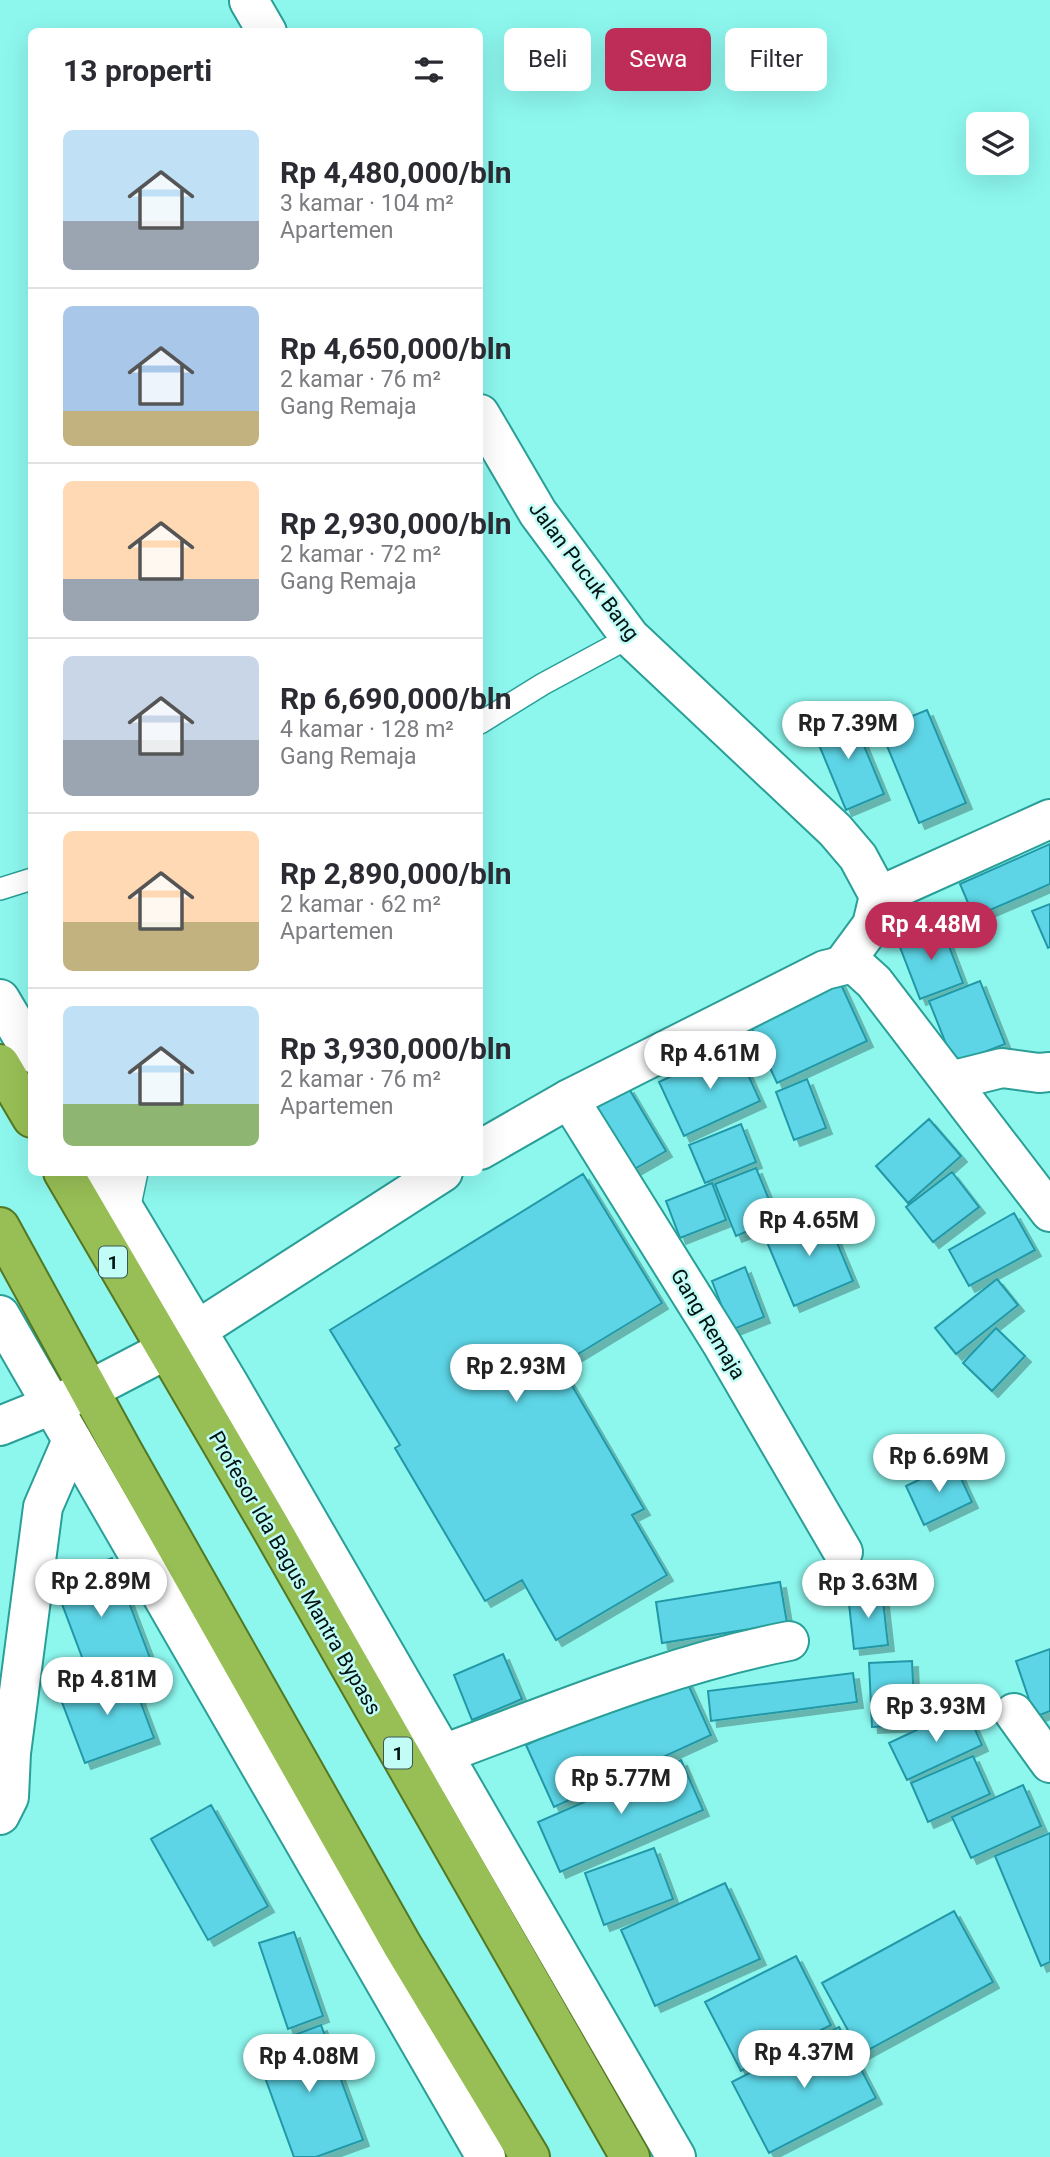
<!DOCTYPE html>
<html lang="id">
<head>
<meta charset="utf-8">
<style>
	:root { --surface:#fff; --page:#f2f2f3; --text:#2b2b33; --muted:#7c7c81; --line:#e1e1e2; --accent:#bd2d58 }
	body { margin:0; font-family:Roboto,sans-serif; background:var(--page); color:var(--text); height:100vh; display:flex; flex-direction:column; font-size:26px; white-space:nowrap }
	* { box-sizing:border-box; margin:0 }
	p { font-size:23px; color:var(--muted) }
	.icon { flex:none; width:38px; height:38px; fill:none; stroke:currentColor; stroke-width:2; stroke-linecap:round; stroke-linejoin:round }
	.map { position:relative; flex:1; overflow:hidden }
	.details { position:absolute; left:28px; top:28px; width:455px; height:1148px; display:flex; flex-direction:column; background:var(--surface); border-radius:10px; box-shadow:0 7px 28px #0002 }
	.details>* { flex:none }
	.guide { position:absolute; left:504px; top:28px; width:441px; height:63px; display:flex; gap:14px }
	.controls { position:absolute; left:966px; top:112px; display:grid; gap:14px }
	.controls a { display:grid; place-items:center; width:63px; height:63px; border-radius:10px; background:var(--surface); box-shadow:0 7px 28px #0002; font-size:35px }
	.price { position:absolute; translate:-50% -60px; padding:0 16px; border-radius:24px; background:#fff; color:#222; font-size:23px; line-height:46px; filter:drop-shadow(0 2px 4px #0008) }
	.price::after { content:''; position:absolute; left:50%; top:42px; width:21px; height:16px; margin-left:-10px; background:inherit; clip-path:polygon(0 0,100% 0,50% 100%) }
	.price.on { background:var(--accent); color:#fff }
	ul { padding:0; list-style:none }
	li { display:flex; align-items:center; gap:21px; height:175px; padding:0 35px }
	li+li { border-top:2px solid var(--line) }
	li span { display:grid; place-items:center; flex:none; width:196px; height:140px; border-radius:10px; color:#555 }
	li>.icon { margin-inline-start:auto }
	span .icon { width:84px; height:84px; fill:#fffc; stroke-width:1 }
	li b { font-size:30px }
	h2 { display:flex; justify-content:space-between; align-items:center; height:84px; padding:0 35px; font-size:30px }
	.tag { padding:0 24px; border-radius:10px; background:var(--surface); box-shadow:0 7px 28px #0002; font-size:24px; line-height:63px }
	.tag.on { background:var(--accent); color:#fff }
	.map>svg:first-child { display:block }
</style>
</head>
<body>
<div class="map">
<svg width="1050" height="2157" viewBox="0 0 1050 2157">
	<defs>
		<filter id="shadow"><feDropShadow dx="6" dy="6" stdDeviation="0" flood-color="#0004"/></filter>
	</defs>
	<rect width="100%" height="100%" fill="#8df7ee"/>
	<path fill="#5dd5e6" stroke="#2298a7" stroke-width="2" filter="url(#shadow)" d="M927,710L966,803L919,823L880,729Z
		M850,712L884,794L846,810L812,728Z
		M1050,844V884L974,917L960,884Z
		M1050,904V947L1048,948L1032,911Z
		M941,925L963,983L920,999L898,942Z
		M838,978L867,1041L777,1083L748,1020Z
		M980,981L1005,1044L954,1064L929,1001Z
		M735,1046L760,1101L684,1136L659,1082Z
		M807,1079L826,1128L794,1140L776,1092Z
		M628,1087L666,1151L631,1171L593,1108Z
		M929,1119L961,1156L908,1203L876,1166Z
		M741,1124L756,1162L705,1183L689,1145Z
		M756,1168L777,1219L736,1236L715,1184Z
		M952,1172L979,1207L933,1242L906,1207Z
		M583,1174L662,1303L560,1365L644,1509L632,1515L667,1575L556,1640L522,1580L485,1601L395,1448L400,1445L330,1330Z
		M712,1183L726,1220L680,1238L666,1201Z
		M823,1209L853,1281L794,1306L764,1235Z
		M1014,1213L1035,1250L969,1286L949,1250Z
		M745,1267L764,1317L731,1330L712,1281Z
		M997,1279L1018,1305L956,1354L935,1328Z
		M996,1328L1025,1356L992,1391L963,1363Z
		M954,1463L972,1502L924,1525L906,1486Z
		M112,1558L150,1658L91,1681L53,1580Z
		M780,1582L787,1623L662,1643L656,1602Z
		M882,1592L888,1645L854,1649L848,1595Z
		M1050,1649V1711L1035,1717L1016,1661Z
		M503,1654L522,1699L472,1720L454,1675Z
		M912,1661L915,1725L872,1727L869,1663Z
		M129,1671L154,1738L85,1763L60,1697Z
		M683,1673L711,1735L554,1807L526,1745Z
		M853,1673L857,1702L711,1721L708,1691Z
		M965,1707L982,1745L907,1780L889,1743Z
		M973,1756L990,1794L928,1822L911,1783Z
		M681,1760L703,1810L560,1872L538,1822Z
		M1023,1785L1041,1826L971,1858L952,1817Z
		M211,1805L268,1906L208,1940L151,1839Z
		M1050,1833V1962L1041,1966L995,1856Z
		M654,1848L673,1899L604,1925L585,1873Z
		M725,1883L760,1959L655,2006L621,1930Z
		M954,1911L993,1982L861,2054L822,1983Z
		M294,1932L323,2016L288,2029L259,1943Z
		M796,1956L831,2025L741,2071L705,2002Z
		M321,2025L363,2140L316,2157H294L255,2050Z
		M839,2027L876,2098L769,2153L732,2082Z"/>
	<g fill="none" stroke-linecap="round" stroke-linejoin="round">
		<defs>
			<path id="service" d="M480,723L543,684L630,637
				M0,889L32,879
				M128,1215L137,1172"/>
			<path id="minor" d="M249,1L267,32
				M480,414L538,513L630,637L835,830L858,857L879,896
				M844,963L872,925L879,896L1050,819
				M950,1081L1002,1068L1039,1073L1050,1072
				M569,1099L722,1344L843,1552
				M0,1426L89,1390L166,1350
				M1014,1713L1050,1763
				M443,1754C557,1712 670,1664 789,1641
				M0,1815L9,1797L11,1753L43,1507L72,1440"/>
			<path id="tertiary" d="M0,999L32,1053
				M480,1150L569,1099L825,970L853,963L874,982L1050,1212
				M102,1172L229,1384L676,2157
				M0,1315L486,2157
				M177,1343L443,1172"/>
			<path id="trunk" d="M0,1064L32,1118
				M63,1172L267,1521L630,2157
				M0,1227L122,1450L402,1945L530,2157"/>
		</defs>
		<use href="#service" stroke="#2a9f97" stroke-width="24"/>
		<use href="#minor" stroke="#2a9f97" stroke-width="42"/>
		<use href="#tertiary" stroke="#2a9f97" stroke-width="42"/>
		<use href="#trunk" stroke="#527822" stroke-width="42"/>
		<use href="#service" stroke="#fff" stroke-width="21"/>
		<use href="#minor" stroke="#fff" stroke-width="38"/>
		<use href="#tertiary" stroke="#fff" stroke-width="38"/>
		<use href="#trunk" stroke="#98bf56" stroke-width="38"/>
	</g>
	<g text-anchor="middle" stroke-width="5" stroke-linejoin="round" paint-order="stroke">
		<g fill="#c1fcf6" stroke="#3a5956" stroke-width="2">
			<rect x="99" y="1246.5" width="28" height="31" rx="5"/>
			<rect x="384" y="1737.5" width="28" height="31" rx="5"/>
		</g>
		<g font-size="19" font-weight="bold" fill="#001312">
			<text x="113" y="1269">1</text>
			<text x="398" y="1760">1</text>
		</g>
		<g font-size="21" fill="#001312" stroke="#c1fcf6">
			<text transform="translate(584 571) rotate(53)" y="7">Jalan Pucuk Bang</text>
			<text transform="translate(708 1324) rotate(59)" y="7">Gang Remaja</text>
			<text transform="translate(295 1573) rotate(60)" y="7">Profesor Ida Bagus Mantra Bypass</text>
		</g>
	</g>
</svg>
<div class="controls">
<a><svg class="icon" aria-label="layers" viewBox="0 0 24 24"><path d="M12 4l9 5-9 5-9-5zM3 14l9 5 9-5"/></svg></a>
</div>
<b class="price" style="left:848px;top:761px">Rp 7.39M</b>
<b class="price on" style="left:931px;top:962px">Rp 4.48M</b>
<b class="price" style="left:710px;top:1091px">Rp 4.61M</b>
<b class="price" style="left:809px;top:1258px">Rp 4.65M</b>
<b class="price" style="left:516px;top:1404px">Rp 2.93M</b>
<b class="price" style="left:939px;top:1494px">Rp 6.69M</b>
<b class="price" style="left:101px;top:1619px">Rp 2.89M</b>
<b class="price" style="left:868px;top:1620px">Rp 3.63M</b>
<b class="price" style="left:107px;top:1717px">Rp 4.81M</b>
<b class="price" style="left:936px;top:1744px">Rp 3.93M</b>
<b class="price" style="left:621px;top:1816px">Rp 5.77M</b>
<b class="price" style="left:804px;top:2090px">Rp 4.37M</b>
<b class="price" style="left:309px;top:2094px">Rp 4.08M</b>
<div class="guide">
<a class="tag">Beli</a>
<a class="tag on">Sewa</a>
<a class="tag">Filter</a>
</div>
<section class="details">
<h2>13 properti<svg class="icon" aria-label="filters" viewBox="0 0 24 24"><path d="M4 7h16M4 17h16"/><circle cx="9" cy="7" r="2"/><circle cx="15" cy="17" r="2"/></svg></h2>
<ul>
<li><span style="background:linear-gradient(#bfe0f5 65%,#9aa5b1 0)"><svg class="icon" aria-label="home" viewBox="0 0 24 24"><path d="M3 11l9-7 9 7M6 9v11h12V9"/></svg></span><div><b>Rp 4,480,000/bln</b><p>3 kamar · 104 m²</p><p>Apartemen</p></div></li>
<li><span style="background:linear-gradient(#a9c7e8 75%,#c2b280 0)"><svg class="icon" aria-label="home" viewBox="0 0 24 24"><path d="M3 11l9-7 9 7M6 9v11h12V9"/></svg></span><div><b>Rp 4,650,000/bln</b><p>2 kamar · 76 m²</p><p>Gang Remaja</p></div></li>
<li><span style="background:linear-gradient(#ffd9b3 70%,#9aa5b1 0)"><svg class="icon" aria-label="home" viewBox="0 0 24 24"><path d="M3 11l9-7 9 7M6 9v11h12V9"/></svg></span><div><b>Rp 2,930,000/bln</b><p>2 kamar · 72 m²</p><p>Gang Remaja</p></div></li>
<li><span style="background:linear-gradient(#c9d6e8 60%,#9aa5b1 0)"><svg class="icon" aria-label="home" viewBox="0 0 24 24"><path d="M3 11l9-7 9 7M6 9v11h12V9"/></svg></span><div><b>Rp 6,690,000/bln</b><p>4 kamar · 128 m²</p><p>Gang Remaja</p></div></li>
<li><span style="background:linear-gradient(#ffd9b3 65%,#c2b280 0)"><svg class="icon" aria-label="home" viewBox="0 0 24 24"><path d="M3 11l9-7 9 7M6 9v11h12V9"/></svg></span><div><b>Rp 2,890,000/bln</b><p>2 kamar · 62 m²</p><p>Apartemen</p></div></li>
<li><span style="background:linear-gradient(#bfe0f5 70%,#8fb573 0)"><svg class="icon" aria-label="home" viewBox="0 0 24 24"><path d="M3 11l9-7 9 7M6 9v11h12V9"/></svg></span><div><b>Rp 3,930,000/bln</b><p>2 kamar · 76 m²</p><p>Apartemen</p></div></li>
</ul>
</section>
</div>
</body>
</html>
